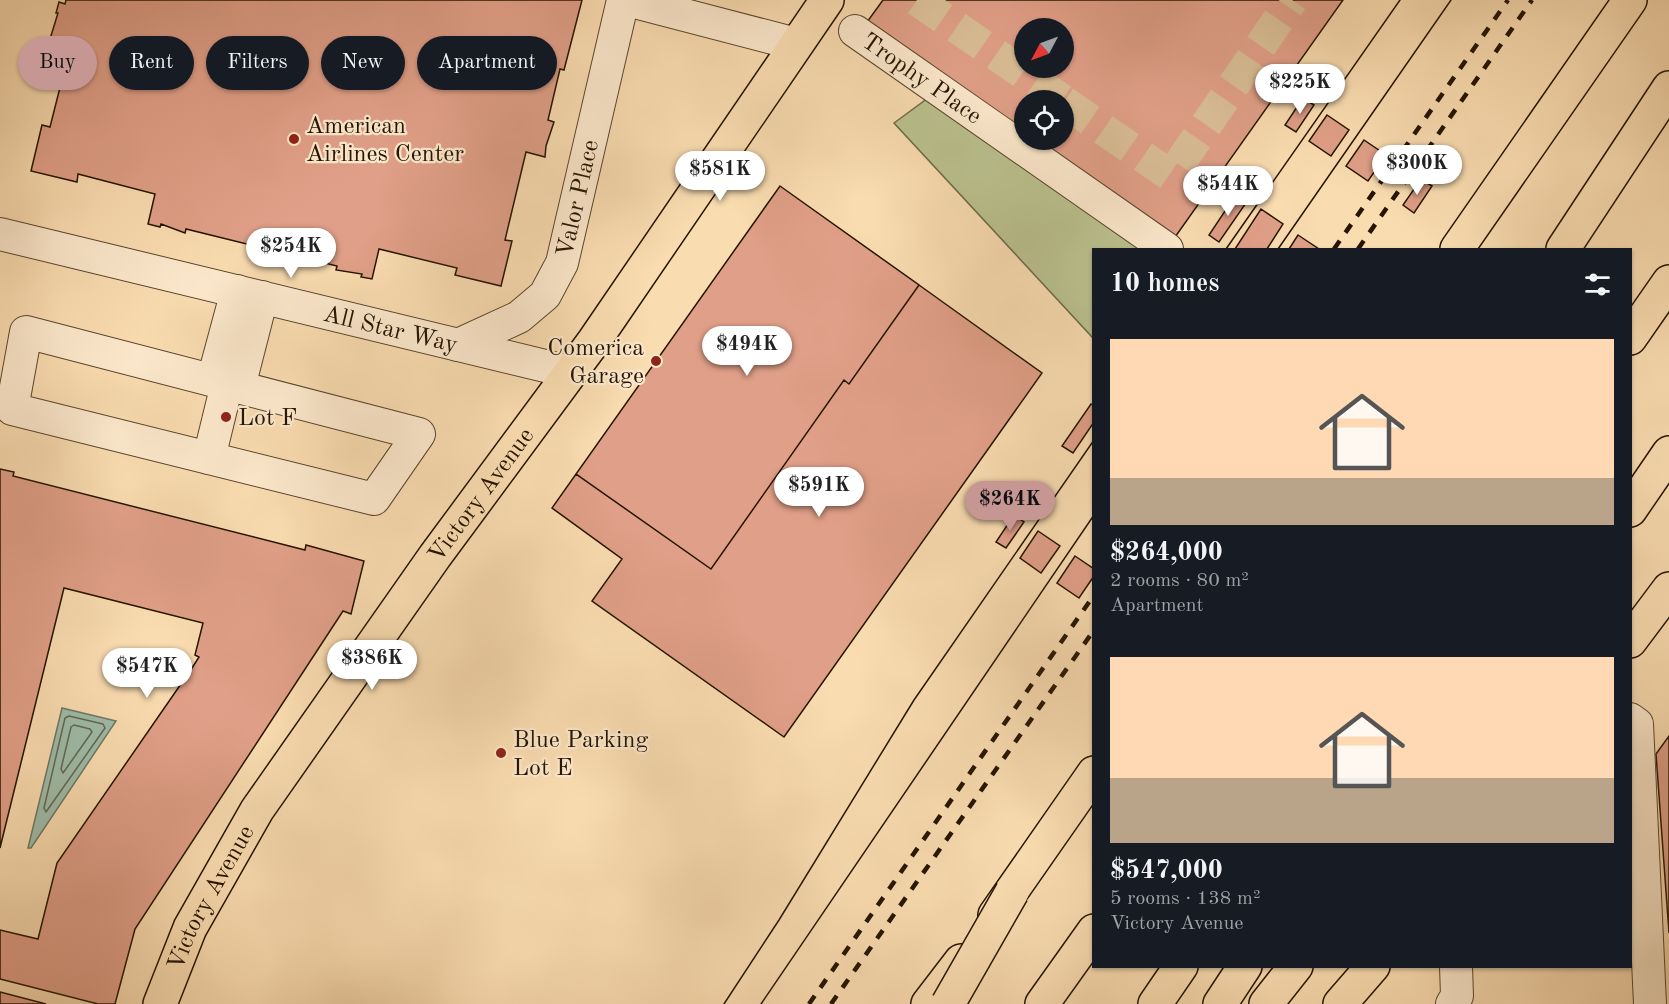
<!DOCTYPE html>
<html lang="en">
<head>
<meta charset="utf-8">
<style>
	:root { --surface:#171b24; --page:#20242c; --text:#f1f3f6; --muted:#9ea1a6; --accent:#c59692 }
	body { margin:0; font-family:"Old Standard TT",serif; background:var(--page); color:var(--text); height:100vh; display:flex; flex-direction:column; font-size:22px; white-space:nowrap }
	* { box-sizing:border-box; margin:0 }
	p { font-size:20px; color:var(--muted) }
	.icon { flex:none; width:33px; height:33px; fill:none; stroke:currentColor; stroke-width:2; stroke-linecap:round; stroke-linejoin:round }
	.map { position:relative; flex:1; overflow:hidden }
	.side { position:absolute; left:1092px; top:248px; width:540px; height:720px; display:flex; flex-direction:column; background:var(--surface); border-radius:0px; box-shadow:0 2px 4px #0004 }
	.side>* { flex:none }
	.banner { position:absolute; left:18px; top:36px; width:570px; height:54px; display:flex; gap:12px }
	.needle { width:39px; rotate:229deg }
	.buttons { position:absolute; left:1014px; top:18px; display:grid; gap:12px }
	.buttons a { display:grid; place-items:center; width:60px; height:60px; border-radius:50%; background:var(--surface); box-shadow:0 2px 4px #0004; font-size:30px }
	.price { position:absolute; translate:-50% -51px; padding:0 14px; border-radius:21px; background:#fff; color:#222; font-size:20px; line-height:39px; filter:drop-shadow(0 2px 3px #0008) }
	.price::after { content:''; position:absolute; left:50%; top:36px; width:18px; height:14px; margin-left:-9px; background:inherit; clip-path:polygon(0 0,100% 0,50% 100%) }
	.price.on { background:var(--accent); color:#111 }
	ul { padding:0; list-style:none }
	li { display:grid; align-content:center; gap:12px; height:318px; padding:0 18px }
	li span { display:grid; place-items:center; height:186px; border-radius:0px; color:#555 }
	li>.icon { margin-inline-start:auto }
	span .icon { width:108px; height:108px; fill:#fffc; stroke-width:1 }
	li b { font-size:26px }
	h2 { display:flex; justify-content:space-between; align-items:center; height:72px; padding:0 18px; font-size:26px }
	.pill { padding:0 21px; border-radius:27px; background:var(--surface); box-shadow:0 2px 4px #0004; font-size:21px; line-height:54px }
	.pill.on { background:var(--accent); color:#111 }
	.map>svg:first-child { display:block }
</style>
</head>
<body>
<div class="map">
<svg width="1669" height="1004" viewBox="0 0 1669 1004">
	<rect width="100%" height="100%" fill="#fadcb1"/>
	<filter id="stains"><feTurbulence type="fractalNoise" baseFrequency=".00333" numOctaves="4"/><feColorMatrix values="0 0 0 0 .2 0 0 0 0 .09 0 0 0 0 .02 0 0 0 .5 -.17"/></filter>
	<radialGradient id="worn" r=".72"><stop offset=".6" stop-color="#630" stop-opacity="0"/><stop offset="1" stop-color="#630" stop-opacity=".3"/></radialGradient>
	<path fill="#bac28f" stroke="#6f6b48" stroke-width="1.5" d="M935,93L1159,249H1094L1093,338L894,123Z"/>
	<path fill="#9fbca9" stroke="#6e7965" stroke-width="1.5" d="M62,708L116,721L31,848H28Z"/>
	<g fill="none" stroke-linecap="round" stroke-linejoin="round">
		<path stroke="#626854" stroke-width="1.5" d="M69,716L103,724L105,728L46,812L44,808L65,718Z
			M74,725L90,729L92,732L63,773L61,769L71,727Z"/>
	</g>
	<path fill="#e09f88" stroke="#241400" stroke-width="1.5" fill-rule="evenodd" d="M66,0H582L564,70L560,69L548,120L554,122L546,146L545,157L526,152L505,240L512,241L501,286L455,275L457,268L379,249L372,279L361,277L362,274L336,270L337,266L186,229L185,233L161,224L160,227L148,224L155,194L78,174L77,182L31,171L42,125L50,127L71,44L50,39L58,13H56L59,2L65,4Z
		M883,0H1343L1173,240L1032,140H1064V100H1024V134L867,22ZM1024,28H1064V68H1024Z
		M1303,98L1314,105L1296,132L1285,125Z
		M1327,115L1349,130L1331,156L1309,141Z
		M1364,140L1386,155L1368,181L1346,166Z
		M1421,179L1432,186L1414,213L1403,205Z
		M780,186L919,285L849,384L844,380L711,569L576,474Z
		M1237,193L1248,200L1219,242L1209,235Z
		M1261,209L1283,224L1267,249H1235Z
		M1298,235L1319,249H1289Z
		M919,285L1042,373L784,737L592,601L622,559L552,508L576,474L711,569L844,380L849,384Z
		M1091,404L1094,406V422L1073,453L1062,446Z
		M0,469L14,472L13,476L305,550L306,545L364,561L351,614L343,611L135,929L115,1004H98L0,979V930L38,939L57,863L192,668L199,657L195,655L203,623L64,588L0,848Z
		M1014,515L1024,522L1006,548L996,542Z
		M1038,531L1060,546L1041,573L1020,558Z
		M1075,556L1094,569V576L1079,598L1057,583Z
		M1669,736V933L1656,754Z
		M0,992L46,1004H0Z"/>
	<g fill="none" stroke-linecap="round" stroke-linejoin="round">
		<path stroke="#dabe96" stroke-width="32" stroke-dasharray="32 16" stroke-linecap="butt" d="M917,0L1062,100
			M1064,102L1171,176L1292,0"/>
		<defs>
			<g id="minor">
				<path d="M627,0L796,44"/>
				<path id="s1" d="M855,31L1167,249"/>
				<path id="s2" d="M0,234L570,372"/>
				<path d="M26,332L419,434L374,499L12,409Z"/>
				<path id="s3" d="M458,345L519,317L545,295L562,263L623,0"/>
				<path d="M213,380L237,291"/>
				<path d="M239,387L262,297"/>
				<path d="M209,458L227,384"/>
				<path d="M1630,719L1637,724L1650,1004"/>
				<path d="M1452,1004L1457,996L1456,966"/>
			</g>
			<g id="major">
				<path d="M1630,641L1669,589"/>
				<path id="s4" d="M160,1004L190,928L257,810L435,556L594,341L827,0"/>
				<path d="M1340,1004L1373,966"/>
			</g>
			<path id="highway" d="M1457,249L1630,0
				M1563,249L1669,88
				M1630,338L1669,282
				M1630,510L1669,453
				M995,915L1094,773
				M928,1004L961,961
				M1042,1004L1094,931
				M1155,1004L1181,966
				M1220,1004L1245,966
				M1266,1004L1296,966"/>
		</defs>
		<use href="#minor" stroke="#5a462c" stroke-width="34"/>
		<use href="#major" stroke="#241400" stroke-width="36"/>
		<use href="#highway" stroke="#241400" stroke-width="36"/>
		<use href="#minor" stroke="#fce8cc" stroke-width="32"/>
		<use href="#major" stroke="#fadcb1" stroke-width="33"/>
		<use href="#highway" stroke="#fadcb1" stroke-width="33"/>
		<path stroke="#241400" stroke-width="1.5" d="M1226,249L1400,0
			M1278,249L1451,0
			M724,1004L779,920L914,700L1094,440
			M761,1004L1094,515"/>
		<path stroke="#241400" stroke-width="4.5" stroke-dasharray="10 10" stroke-linecap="butt" d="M1334,249L1508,0
			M1358,249L1532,0
			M809,1004L1094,595
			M831,1004L1094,630"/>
		<defs>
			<path id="highway-bridge" d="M948,1004L1012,892"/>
		</defs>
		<use href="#highway-bridge" stroke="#241400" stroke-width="36" stroke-linecap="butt"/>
		<use href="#highway-bridge" stroke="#fadcb1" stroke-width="33"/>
	</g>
	<g fill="#8f2418" stroke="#fce8cc" stroke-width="2">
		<circle cx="294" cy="139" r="6"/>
		<circle cx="656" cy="361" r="6"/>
		<circle cx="226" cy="417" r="6"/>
		<circle cx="501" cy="753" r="6"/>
	</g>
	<g text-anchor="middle" stroke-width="4.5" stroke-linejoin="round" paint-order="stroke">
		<g font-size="24" fill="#241400" stroke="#fce8cc">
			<text dy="8" stroke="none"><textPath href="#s1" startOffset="82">Trophy Place</textPath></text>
			<text dy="8" stroke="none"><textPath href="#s3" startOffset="204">Valor Place</textPath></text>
			<text dy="8" stroke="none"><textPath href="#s2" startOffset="402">All Star Way</textPath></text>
			<text dy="8" stroke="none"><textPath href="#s4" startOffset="604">Victory Avenue</textPath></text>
			<text dy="8" stroke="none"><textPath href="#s4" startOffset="118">Victory Avenue</textPath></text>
		</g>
		<g font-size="24" fill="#241400" stroke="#fce8cc" text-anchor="start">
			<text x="306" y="133">American<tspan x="306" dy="28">Airlines Center</tspan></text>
			<text x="644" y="355" text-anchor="end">Comerica<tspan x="644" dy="28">Garage</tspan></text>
			<text x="238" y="425">Lot F</text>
			<text x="513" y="747">Blue Parking<tspan x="513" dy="28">Lot E</tspan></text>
		</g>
	</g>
	<rect width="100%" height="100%" filter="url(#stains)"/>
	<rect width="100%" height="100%" fill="url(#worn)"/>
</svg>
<div class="buttons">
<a><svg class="needle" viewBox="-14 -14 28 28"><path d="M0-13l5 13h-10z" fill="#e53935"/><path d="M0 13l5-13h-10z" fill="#9ea1a6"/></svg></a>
<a><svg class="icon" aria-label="locate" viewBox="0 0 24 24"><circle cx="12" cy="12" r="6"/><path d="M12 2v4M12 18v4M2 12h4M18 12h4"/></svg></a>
</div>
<b class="price" style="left:1300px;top:115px">$225K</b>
<b class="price" style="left:1417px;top:196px">$300K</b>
<b class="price" style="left:720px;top:202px">$581K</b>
<b class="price" style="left:1228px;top:217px">$544K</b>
<b class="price" style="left:291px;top:279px">$254K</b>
<b class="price" style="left:747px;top:377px">$494K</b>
<b class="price" style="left:819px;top:518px">$591K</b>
<b class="price on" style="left:1010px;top:532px">$264K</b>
<b class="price" style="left:372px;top:691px">$386K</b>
<b class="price" style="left:147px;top:699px">$547K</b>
<div class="banner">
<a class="pill on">Buy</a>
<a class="pill">Rent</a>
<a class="pill">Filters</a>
<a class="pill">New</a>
<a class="pill">Apartment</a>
</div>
<section class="side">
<h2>10 homes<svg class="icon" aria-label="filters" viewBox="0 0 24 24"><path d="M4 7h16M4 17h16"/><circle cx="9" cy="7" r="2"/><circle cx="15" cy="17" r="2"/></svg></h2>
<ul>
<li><span style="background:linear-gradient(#ffd9b3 75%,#b9a48a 0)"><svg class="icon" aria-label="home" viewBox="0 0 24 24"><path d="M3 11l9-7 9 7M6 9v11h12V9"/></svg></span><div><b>$264,000</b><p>2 rooms · 80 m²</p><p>Apartment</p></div></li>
<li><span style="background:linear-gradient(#ffd9b3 65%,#b9a48a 0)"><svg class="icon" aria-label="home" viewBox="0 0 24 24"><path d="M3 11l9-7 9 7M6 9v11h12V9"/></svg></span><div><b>$547,000</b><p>5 rooms · 138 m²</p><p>Victory Avenue</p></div></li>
</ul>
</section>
</div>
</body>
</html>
